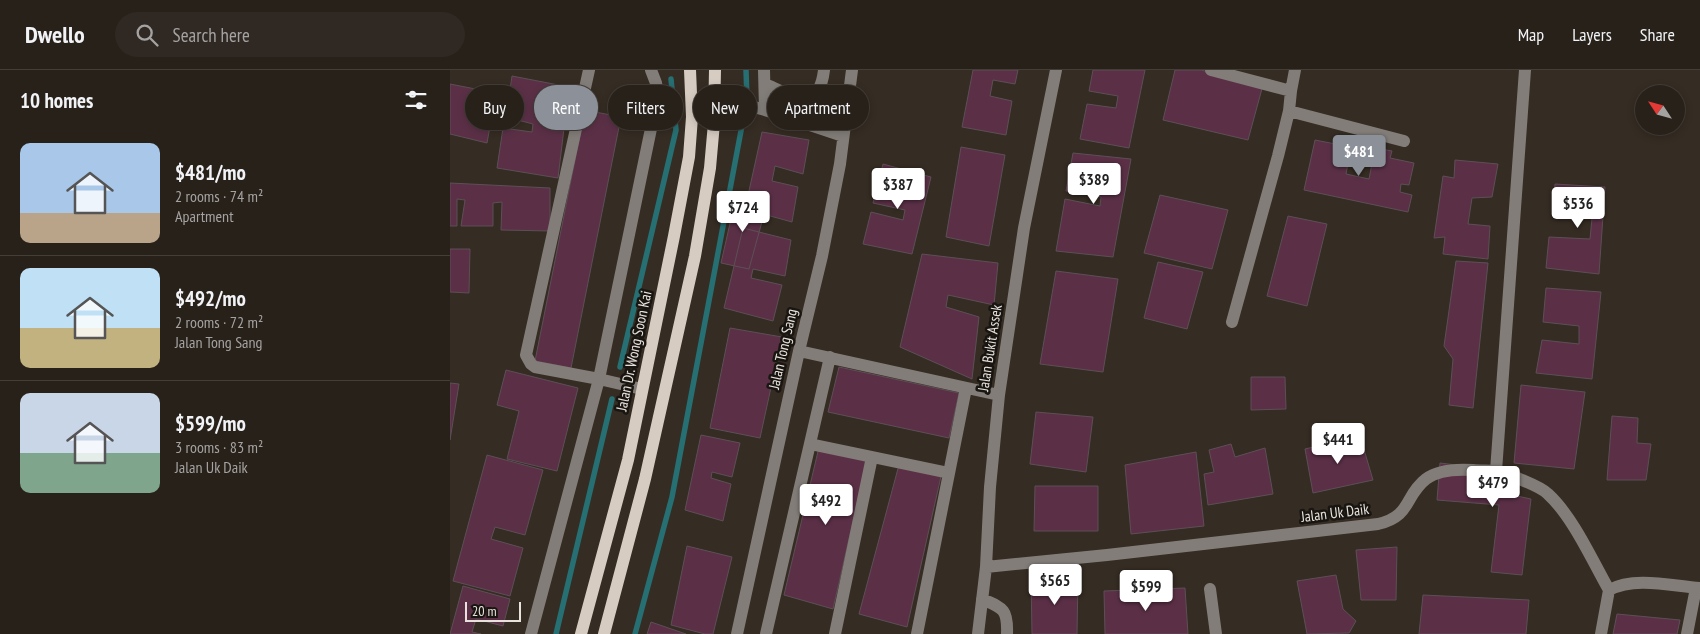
<!DOCTYPE html>
<html lang="en">
<head>
<meta charset="utf-8">
<style>
	:root { --surface:#28211a; --page:#302923; --text:#f1f3f6; --muted:#a5a3a2; --line:#443e39; --accent:#8c9099 }
	body { margin:0; font-family:"PT Sans Narrow",sans-serif; background:var(--page); color:var(--text); height:100vh; display:flex; flex-direction:column; font-size:19px; white-space:nowrap }
	* { box-sizing:border-box; margin:0 }
	p { font-size:16px; color:var(--muted) }
	.icon { flex:none; width:28px; height:28px; fill:none; stroke:currentColor; stroke-width:2; stroke-linecap:round; stroke-linejoin:round }
	.map { position:relative; flex:1; overflow:hidden }
	.panel { display:flex; flex-direction:column; background:var(--surface); width:450px }
	.panel>* { flex:none }
	.banner { position:absolute; left:15px; top:15px; width:475px; height:45px; display:flex; gap:10px }
	.needle { width:32px; rotate:306deg }
	.buttons { position:absolute; left:1185px; top:15px; display:grid; gap:10px }
	.buttons a { display:grid; place-items:center; width:50px; height:50px; border-radius:50%; background:var(--surface); box-shadow:0 2px 8px #0003,0 0 0 1px var(--line); font-size:25px }
	.scale { position:absolute; left:15px; bottom:12px; width:56px; box-sizing:border-box; padding-left:5px; border:2px solid #e8e2dc; border-top:0; font-size:14px; line-height:18px; white-space:nowrap; color:#e8e2dc; -webkit-text-stroke:4px #191511; paint-order:stroke }
	.price { position:absolute; translate:-50% -42px; padding:0 11px; border-radius:5px; background:#fff; color:#222; font-size:16px; line-height:32px; filter:drop-shadow(0 1px 2px #0008) }
	.price::after { content:''; position:absolute; left:50%; top:30px; width:15px; height:11px; margin-left:-8px; background:inherit; clip-path:polygon(0 0,100% 0,50% 100%) }
	.price.current { background:var(--accent); color:#fff }
	ul { padding:0; list-style:none }
	li { display:flex; align-items:center; gap:15px; height:125px; padding:0 20px }
	li+li { border-top:1px solid var(--line) }
	li span { display:grid; place-items:center; flex:none; width:140px; height:100px; border-radius:10px; color:#555 }
	li>.icon { margin-inline-start:auto }
	span .icon { width:60px; height:60px; fill:#fffc; stroke-width:1 }
	li b { font-size:21px }
	h2 { display:flex; justify-content:space-between; align-items:center; height:60px; padding:0 20px; font-size:21px }
	.pill { padding:0 18px; border-radius:22px; background:var(--surface); box-shadow:0 2px 8px #0003,0 0 0 1px var(--line); font-size:18px; line-height:45px }
	.pill.current { background:var(--accent); color:#fff }
	header { display:flex; align-items:center; gap:30px; box-sizing:border-box; height:70px; padding:0 25px; background:var(--surface); border-bottom:1px solid var(--line) }
	header strong { font-size:24px }
	nav { display:flex; gap:28px; margin-inline-start:auto; font-size:18px }
	.search { width:350px; height:45px; background:var(--page); display:flex; align-items:center; gap:12px; box-sizing:border-box; padding:0 18px; border-radius:28px; color:var(--muted); font-size:19px }
	main { display:flex; flex:1; min-height:0 }
	.map>svg:first-child { display:block }
</style>
</head>
<body>
<header>
<strong>Dwello</strong>
<div class="search"><svg class="icon" aria-label="search" viewBox="0 0 24 24"><circle cx="10" cy="10" r="6"/><path d="M15 15l6 6"/></svg>Search here</div>
<nav><a>Map</a><a>Layers</a><a>Share</a></nav>
</header>
<main>
<section class="panel">
<h2>10 homes<svg class="icon" aria-label="filters" viewBox="0 0 24 24"><path d="M4 7h16M4 17h16"/><circle cx="9" cy="7" r="2"/><circle cx="15" cy="17" r="2"/></svg></h2>
<ul>
<li><span style="background:linear-gradient(#a9c7e8 70%,#b9a48a 0)"><svg class="icon" aria-label="home" viewBox="0 0 24 24"><path d="M3 11l9-7 9 7M6 9v11h12V9"/></svg></span><div><b>$481/mo</b><p>2 rooms · 74 m²</p><p>Apartment</p></div></li>
<li><span style="background:linear-gradient(#bfe0f5 60%,#c2b280 0)"><svg class="icon" aria-label="home" viewBox="0 0 24 24"><path d="M3 11l9-7 9 7M6 9v11h12V9"/></svg></span><div><b>$492/mo</b><p>2 rooms · 72 m²</p><p>Jalan Tong Sang</p></div></li>
<li><span style="background:linear-gradient(#c9d6e8 60%,#7fa58c 0)"><svg class="icon" aria-label="home" viewBox="0 0 24 24"><path d="M3 11l9-7 9 7M6 9v11h12V9"/></svg></span><div><b>$599/mo</b><p>3 rooms · 83 m²</p><p>Jalan Uk Daik</p></div></li>
</ul>
</section>
<div class="map">
<svg width="1250" height="564" viewBox="0 0 1250 564">
	<rect width="100%" height="100%" fill="#352c23"/>
	<g fill="none" stroke-linecap="round" stroke-linejoin="round">
		<path stroke="#266f72" stroke-width="5.5" d="M170,297L226,60L221,9
			M106,564L162,329
			M185,564L222,427L297,29L296,0"/>
	</g>
	<path fill="#5b3047" stroke="#5d4f56" d="M523,0H568L565,14L543,10L540,26L562,31L556,65L512,57Z
		M643,0H695L679,78L630,69L637,34L666,38L668,26L639,21Z
		M725,0H751L813,15L798,70L713,50Z
		M62,6L119,17L108,108L47,98L53,58L82,62L83,54L56,47Z
		M0,14L46,23L37,73L0,64Z
		M135,40L171,47L121,298L85,291Z
		M312,62L359,70L353,104L325,96L322,111L348,117L342,152L295,139Z
		M865,70L901,77L896,104L919,109L925,78L942,81L940,88L964,93L959,115L951,114L950,122L962,125L958,142L854,120Z
		M511,77L555,85L539,176L496,167Z
		M623,83L681,89L663,187L606,181L615,129L650,136L651,127L616,121Z
		M1005,90L1048,94L1042,127L1022,128L1018,154L1040,156L1038,189L993,184L995,167L984,168L993,106L1004,108Z
		M433,94L481,107L462,184L413,174L421,142L453,150L455,140L423,133Z
		M0,113L100,118V161L51,160L52,132L43,133V156H11L15,130L7,129V156H0Z
		M1105,114L1155,117L1149,204L1096,198L1099,167L1140,169L1142,148L1103,144Z
		M710,125L778,140L762,199L694,183Z
		M286,127L316,137L299,199L271,193Z
		M838,146L877,154L857,236L817,226Z
		M293,158L341,170L335,206L303,199L301,208L332,215L323,251L274,238Z
		M0,179H20L19,223L0,222Z
		M472,184L548,193L544,235L498,225L496,237L529,247L522,309L450,277Z
		M1006,191L1038,193L1023,338L999,335L1003,289L994,276Z
		M708,192L753,202L737,259L694,248Z
		M606,201L668,209L653,302L590,294Z
		M1096,218L1151,222L1142,309L1086,303L1092,270L1129,274V256L1093,252Z
		M280,258L332,267L310,368L260,358Z
		M389,297L509,323L499,368L378,342Z
		M56,300L128,318L107,401L57,389L69,341L47,335Z
		M801,307H835L836,339L801,340Z
		M0,313L9,314L0,370Z
		M1071,315L1135,322L1124,399L1064,393Z
		M586,342L643,347L636,402L580,394Z
		M1162,346L1188,348L1187,373L1201,374L1196,410H1157Z
		M251,365L290,373L282,407L262,402L261,408L281,414L273,451L235,440Z
		M910,366L923,410L863,423L855,379Z
		M370,373L418,385L383,539L334,525Z
		M781,374L785,387L815,378L823,424L758,435L754,404L764,402L759,380Z
		M746,382L754,456L681,464L675,395Z
		M37,385L93,400L75,465L45,457L41,469L73,478L60,526L3,511Z
		M450,391L492,402L457,557L409,544Z
		M990,393L1071,403L1067,426L1081,429L1072,505L1041,502L1049,435L987,430Z
		M585,416H648V461H584Z
		M237,476L282,487L263,564H255L221,555Z
		M947,477L946,530H911L906,480Z
		M886,505L893,539L906,551L899,563L857,564L847,511Z
		M628,508L627,564H582L581,509Z
		M13,516L60,529L53,556L26,549L22,562L31,564H0Z
		M735,518L738,564H655L654,521Z
		M973,525L1079,530L1076,564H969Z
		M1167,544L1230,550L1227,564H1163Z
		M201,552L236,564H197Z"/>
	<g fill="none" stroke-linecap="round" stroke-linejoin="round">
		<path stroke="#827d78" stroke-width="12" d="M139,0L76,285L81,294L85,297L149,309L192,319
			M314,0L315,40
			M761,0L841,21
			M315,14C341,25 369,44 374,0
			M264,28L274,29L315,40L393,66
			M839,41L954,71
			M782,252L828,86L839,41L841,21L845,0
			M349,281L549,325
			M360,374L499,403
			M1046,401L1075,0
			M536,497L657,485L928,454C962,446 954,426 976,409C989,399 1008,399 1023,400C1031,401 1039,400 1046,401C1058,404 1090,416 1098,424C1123,447 1142,490 1159,520
			M760,519L766,564
			M1159,520C1185,506 1222,516 1250,518
			M532,529C553,538 558,539 557,564
			M81,564L149,309L208,25L206,13L201,0
			M287,564L349,281L372,186L390,94L402,0
			M316,564L380,287
			M385,564L422,387
			M467,564L516,318
			M528,564L536,497L540,417L549,325L574,158L606,0
			M1151,564L1159,520
			M1237,564L1246,518"/>
		<path stroke="#d6ccc2" stroke-width="12" d="M131,564L178,390L224,166L239,87L242,47L240,0
			M154,564L195,409L245,186L260,98L264,53L265,0"/>
	</g>
	<g text-anchor="middle" stroke-width="5" stroke-linejoin="round" paint-order="stroke">
		<g font-size="15" fill="#e8e2dc" stroke="#191511">
			<text transform="translate(540 278) rotate(-81)" y="5">Jalan Bukit Assek</text>
			<text transform="translate(333 279) rotate(-77)" y="5">Jalan Tong Sang</text>
			<text transform="translate(184 281) rotate(-78)" y="5">Jalan Dr. Wong Soon Kai</text>
			<text transform="translate(885 443) rotate(-7)" y="5">Jalan Uk Daik</text>
		</g>
	</g>
</svg>
<div class="buttons">
<a><svg class="needle" viewBox="-14 -14 28 28"><path d="M0-13l5 13h-10z" fill="#e53935"/><path d="M0 13l5-13h-10z" fill="#a5a3a2"/></svg></a>
</div>
<div class="scale">20 m</div>
<b class="price current" style="left:909px;top:107px">$481</b>
<b class="price" style="left:644px;top:135px">$389</b>
<b class="price" style="left:448px;top:140px">$387</b>
<b class="price" style="left:1128px;top:159px">$536</b>
<b class="price" style="left:293px;top:163px">$724</b>
<b class="price" style="left:888px;top:395px">$441</b>
<b class="price" style="left:1043px;top:438px">$479</b>
<b class="price" style="left:376px;top:456px">$492</b>
<b class="price" style="left:605px;top:536px">$565</b>
<b class="price" style="left:696px;top:542px">$599</b>
<div class="banner">
<a class="pill">Buy</a>
<a class="pill current">Rent</a>
<a class="pill">Filters</a>
<a class="pill">New</a>
<a class="pill">Apartment</a>
</div>
</div>
</main>
</body>
</html>
